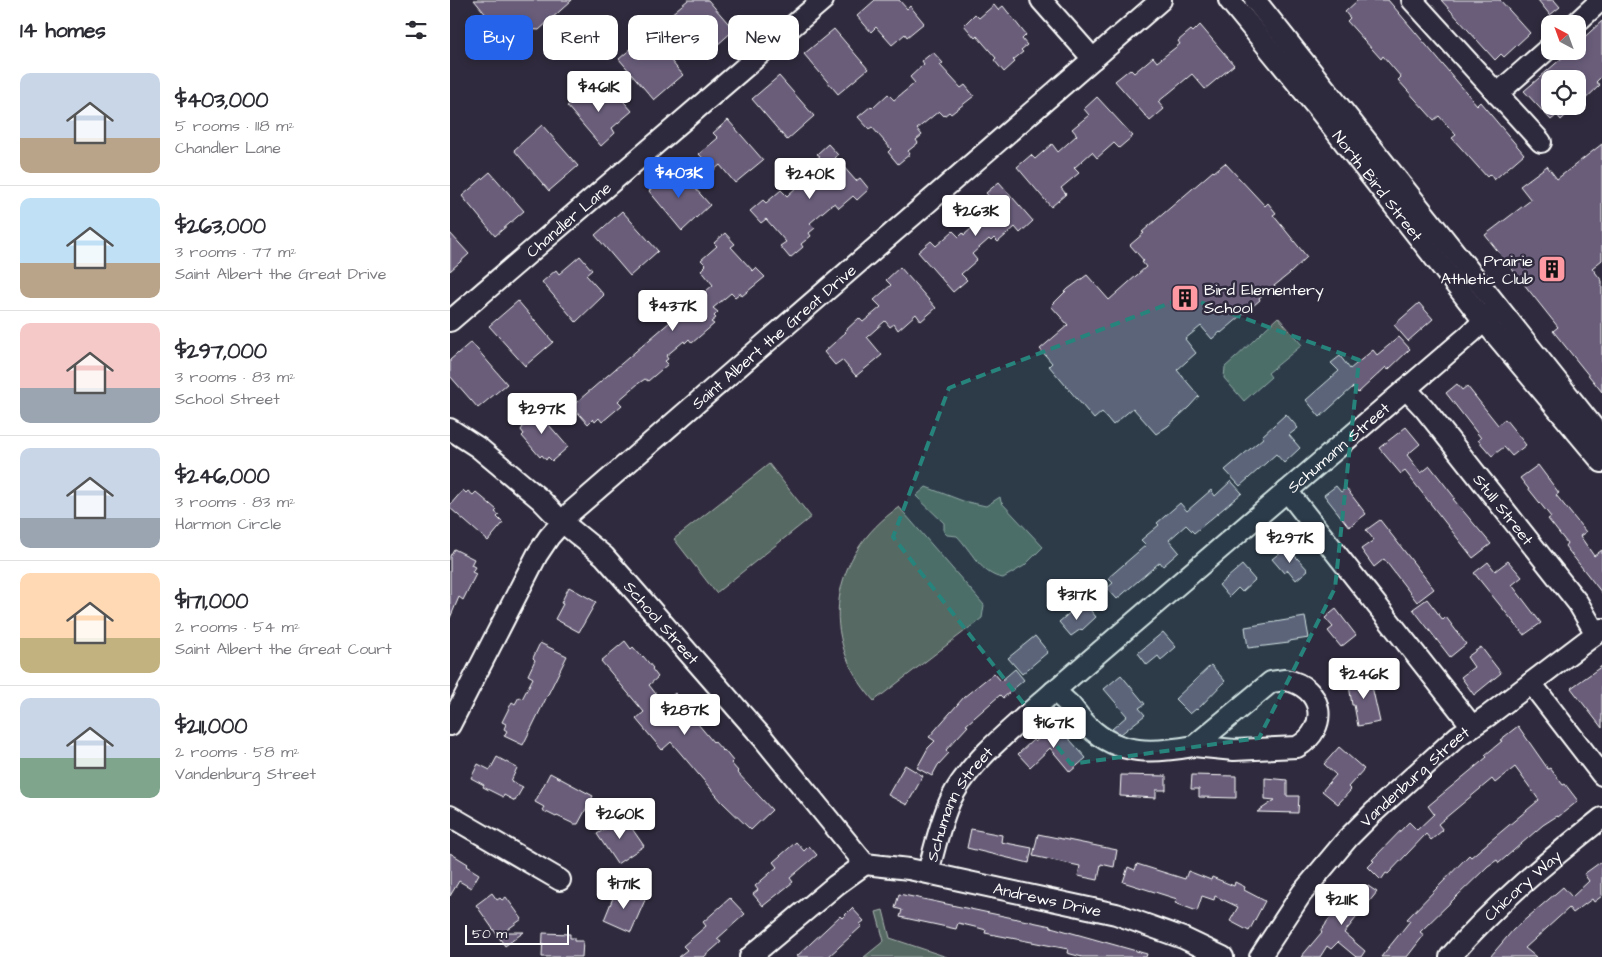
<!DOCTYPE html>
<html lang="en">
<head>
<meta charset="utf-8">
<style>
	:root { --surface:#fff; --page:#f2f2f3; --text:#2b2b33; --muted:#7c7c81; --line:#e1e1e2; --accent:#2563eb }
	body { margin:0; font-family:"Architects Daughter",sans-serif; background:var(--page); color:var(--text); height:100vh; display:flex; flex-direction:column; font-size:19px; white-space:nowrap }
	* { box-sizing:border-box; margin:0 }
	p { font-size:16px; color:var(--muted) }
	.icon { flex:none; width:28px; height:28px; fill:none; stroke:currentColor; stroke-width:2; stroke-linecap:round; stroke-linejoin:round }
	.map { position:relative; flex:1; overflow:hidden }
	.details { display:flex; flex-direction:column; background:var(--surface); width:450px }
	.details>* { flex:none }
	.hud { position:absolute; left:15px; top:15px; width:475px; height:45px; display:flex; gap:10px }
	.needle { width:32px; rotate:319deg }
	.tools { position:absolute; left:1091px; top:15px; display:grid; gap:10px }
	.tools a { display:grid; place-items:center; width:45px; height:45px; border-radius:10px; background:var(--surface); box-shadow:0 2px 8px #0003; font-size:25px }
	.scale { position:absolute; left:15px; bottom:12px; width:104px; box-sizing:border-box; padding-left:5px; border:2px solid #fff; border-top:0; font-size:14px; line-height:18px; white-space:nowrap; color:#fff; -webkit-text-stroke:4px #2f2a3d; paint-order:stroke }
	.price { position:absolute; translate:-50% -42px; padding:0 11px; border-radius:5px; background:#fff; color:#222; font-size:16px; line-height:32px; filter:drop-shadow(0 1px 2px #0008) }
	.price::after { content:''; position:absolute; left:50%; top:30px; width:15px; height:11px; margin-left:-8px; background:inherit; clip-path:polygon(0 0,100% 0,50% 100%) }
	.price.selected { background:var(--accent); color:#fff }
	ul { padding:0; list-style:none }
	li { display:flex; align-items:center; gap:15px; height:125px; padding:0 20px }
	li+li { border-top:1px solid var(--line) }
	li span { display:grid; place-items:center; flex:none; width:140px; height:100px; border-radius:10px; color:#555 }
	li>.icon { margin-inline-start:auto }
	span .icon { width:60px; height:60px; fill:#fffc; stroke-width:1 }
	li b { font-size:21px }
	h2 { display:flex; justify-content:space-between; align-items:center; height:60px; padding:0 20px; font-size:21px }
	.tag { padding:0 18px; border-radius:10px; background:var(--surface); box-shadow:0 2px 8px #0003; font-size:18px; line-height:45px }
	.tag.selected { background:var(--accent); color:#fff }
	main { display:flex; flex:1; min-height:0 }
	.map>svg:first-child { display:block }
</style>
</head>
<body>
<main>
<section class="details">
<h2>14 homes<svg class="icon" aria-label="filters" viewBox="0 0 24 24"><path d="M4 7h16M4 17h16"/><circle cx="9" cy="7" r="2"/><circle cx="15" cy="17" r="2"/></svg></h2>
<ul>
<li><span style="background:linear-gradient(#c9d6e8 65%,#b9a48a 0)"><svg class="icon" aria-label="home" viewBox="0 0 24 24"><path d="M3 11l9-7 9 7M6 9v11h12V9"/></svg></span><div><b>$403,000</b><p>5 rooms · 118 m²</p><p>Chandler Lane</p></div></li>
<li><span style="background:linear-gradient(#bfe0f5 65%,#b9a48a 0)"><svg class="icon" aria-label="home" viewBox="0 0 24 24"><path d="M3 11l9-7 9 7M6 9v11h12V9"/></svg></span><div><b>$263,000</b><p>3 rooms · 77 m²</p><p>Saint Albert the Great Drive</p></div></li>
<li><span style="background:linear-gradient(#f6c9c9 65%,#9aa5b1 0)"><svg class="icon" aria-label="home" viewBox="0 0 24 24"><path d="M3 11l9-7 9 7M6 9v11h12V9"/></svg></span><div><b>$297,000</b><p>3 rooms · 83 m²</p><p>School Street</p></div></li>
<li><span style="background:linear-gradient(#c9d6e8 70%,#9aa5b1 0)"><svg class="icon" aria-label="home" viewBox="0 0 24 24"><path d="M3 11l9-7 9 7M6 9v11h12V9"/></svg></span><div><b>$246,000</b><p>3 rooms · 83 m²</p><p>Harmon Circle</p></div></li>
<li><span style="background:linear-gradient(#ffd9b3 65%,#c2b280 0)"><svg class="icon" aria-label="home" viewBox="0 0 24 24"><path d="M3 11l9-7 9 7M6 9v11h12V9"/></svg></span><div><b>$171,000</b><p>2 rooms · 54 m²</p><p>Saint Albert the Great Court</p></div></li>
<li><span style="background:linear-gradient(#c9d6e8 60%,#7fa58c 0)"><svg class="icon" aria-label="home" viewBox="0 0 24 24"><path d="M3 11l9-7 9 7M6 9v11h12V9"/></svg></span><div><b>$211,000</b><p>2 rooms · 58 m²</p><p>Vandenburg Street</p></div></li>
</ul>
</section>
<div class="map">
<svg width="1152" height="957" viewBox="0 0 1152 957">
	<rect width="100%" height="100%" fill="#2f2a3d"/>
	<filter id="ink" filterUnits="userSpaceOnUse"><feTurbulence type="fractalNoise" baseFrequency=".02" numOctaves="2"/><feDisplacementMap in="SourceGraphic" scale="10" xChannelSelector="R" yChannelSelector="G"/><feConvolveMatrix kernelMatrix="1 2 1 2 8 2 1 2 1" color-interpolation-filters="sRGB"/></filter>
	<g filter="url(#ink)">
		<path fill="#576b64" stroke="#abb5b2" d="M828,317L852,345L818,373L821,377L794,401L774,378L775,367C794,351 810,333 828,317Z
			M319,464L361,517L266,593L224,539Z
			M476,487L513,501L536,506L550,497L551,502L593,547L574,566L553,578C531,575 521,550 507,536L497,535L494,532V523L466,496Z
			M449,507L534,605L532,618L424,701C367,637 380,555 449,507Z
			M433,910L440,938L497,957H414L434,941L426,912Z"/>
		<path fill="#695d7a" stroke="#fff" d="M24,0H122L89,30L46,27Z
			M238,0H258L284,30L256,55L220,15Z
			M425,0H449L457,9L460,6L474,23L457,37L455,34L442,45L426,27L421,32L407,16Z
			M908,0H938L1027,105L1030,102L1074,154L1044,180L1040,174L1037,177L1002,138L1006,135L989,116L984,120L948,80L951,77L933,56L931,59L897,21L900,18L895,12Z
			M991,0H1050L1080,33L1054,57L1051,54L1045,60Z
			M1088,0H1104L1110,7L1100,15Z
			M544,5L548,10L553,6L576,35L572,39L577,45L571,50L573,52L563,60L565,62L554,72L544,60L546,58L527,36L525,38L514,25L525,14L529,18Z
			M1152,21V76L1146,82L1150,85L1128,106V79H1100V106H1126L1111,120L1107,115L1101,120L1074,91L1120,51H1128V43Z
			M750,25L784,65L755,89L742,74L708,102L714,109L700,121L665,81L680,69L684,73L703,57L707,62L730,44L728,41L741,30L743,32Z
			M384,29L418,69L388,94L354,54Z
			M198,34L233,75L204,100L169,59Z
			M483,52L493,63L490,65L511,88L515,85L524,96L501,114L499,112L494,116L489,111L467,129L472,135L466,140L468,143L458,151L460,154L448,164L438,152L441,149L422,127L419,129L408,117L421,106L423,108L438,94L444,100L465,83L460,77L474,64L472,61Z
			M329,76L364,116L337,140L302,99Z
			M145,82L161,101L168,95L182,111L162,128L165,133L151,146L117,106Z
			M647,97L683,136L669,148L664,143L647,158L642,152L624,168L629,173L611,188L616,194L601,207L567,167L581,155L585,159L602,144L608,152L627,135L622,129L639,115L634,109Z
			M278,120L313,160L285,183L270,165L264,170L249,154L268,138L263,133Z
			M92,125L128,166L99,191L64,150Z
			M378,144L388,155L385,157L406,181L410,178L419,189L407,200L403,196L389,208L385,203L380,206L360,223L365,228L359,233L361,236L351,244L353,247L340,258L330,246L336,242L316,219L311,223L300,211L313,200L316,203L331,190L337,196L360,175L355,169L370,156L367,154Z
			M1152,144V260L1142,268L1152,281V392L1103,331L1108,327L1035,235L1081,200L1070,186L1097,166L1107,179Z
			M775,163L815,206L818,203L826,213L823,215L857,257L839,274L809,298L810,300L771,333L770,332L762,339L751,326L735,339L746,353L727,370L749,396L739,407L718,426L706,434L683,408L663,425L652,412L644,419L599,366L602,363L590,349L618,325L601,306L618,289L637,275L659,300L696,267L692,262L694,261L680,245L694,233L692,232L763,171L764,172Z
			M226,167L260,205L232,231L199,191Z
			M40,172L74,211L45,236L12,196Z
			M549,182L583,221L570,233L565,227L548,242L544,238L541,241L539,239L522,254L527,260L511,274L517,280L503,292L468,252L481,241L486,246L503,231L509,237L513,233L514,235L530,221L525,215L542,200L536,193Z
			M172,211L208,251L180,276L145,235Z
			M0,233L19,254L0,271Z
			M275,233L285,244L281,247L303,271L306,268L315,277L292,296L290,293L285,297L281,293L263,308L268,312L264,316L266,318L261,322L264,324L242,343L239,339L235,343L234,341L216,356L218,359L215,361L218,364L198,381L195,379L189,383L168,401L172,405L152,422L149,418L145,422L143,419L138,424L122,406L263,285L251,270L256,265L251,260L267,246L264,243Z
			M130,256L142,270L136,275L154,295L126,322L92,282L106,270L109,274Z
			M450,267L486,308L471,321L466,314L448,330L444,324L440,327L435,321L417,337L432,355L406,376L392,360L385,365L374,352L396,332L395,331L409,318L413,322L431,307L424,300L441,285L436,280Z
			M68,301L103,342L75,366L39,326Z
			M969,303L983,319L958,341L944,325Z
			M949,337L960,349L938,370L936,367L908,393L903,387L870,417L856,400L889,371L881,363L890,356L900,369L923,350L927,355Z
			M21,342L57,384L28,408L0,376V360Z
			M1007,384L1012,390L1017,386L1048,425L1055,419L1076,445L1062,456L1054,447L1042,456L1028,440L1031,438L996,393Z
			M93,403L100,412L93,418L118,447L102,461L98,457L96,460L92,455L90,457L72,436L74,434L71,430L73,427L70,423Z
			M836,414L848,428L839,435L850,448L834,463L826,454L790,486L775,470L813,438L812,436Z
			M956,427L970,444L957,455L971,473L980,466L1005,498L1003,499L1041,544L1023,558L955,471L951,474L929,448Z
			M1088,465L1109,493L1106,495L1136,532L1130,536L1144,556L1152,550V593L1115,546L1117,543L1098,519L1101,517L1070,478Z
			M781,481L792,493L744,533L736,525L719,540L729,552L713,566L710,562L667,599L657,588L663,583L658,578L696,545L691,540L709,525L707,523L730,503L737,511L761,490L765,496Z
			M886,486L891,492L896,488L916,514L899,527L874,495Z
			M13,490L16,493L18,491L23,495L26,492L47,510L45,512L49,515L47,517L53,523L38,541L0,508V505Z
			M930,520L984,589L967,602L934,559L924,567L911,549L924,540L916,530Z
			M837,547L858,570L846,580L838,570L834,573L822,559Z
			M4,549L24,559L21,565L25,567L22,572L26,574L13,600L9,597L0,618V556Z
			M1058,561L1072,577L1062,585L1091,623L1074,635L1024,573L1038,562L1045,571Z
			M792,565L805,580L792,592L788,588L779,597L769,585Z
			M119,587L146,602L129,632L105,619L113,604L111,603Z
			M977,599L993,620L996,617L1016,644L1000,657L963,609Z
			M636,605L646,617L632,630L631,629L621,636L609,622L623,610L627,614Z
			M886,609L906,635L891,647L878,631L883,627L875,618Z
			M855,617L859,638L839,641V643L798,648L795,627Z
			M713,632L726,647L711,660L708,656L697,665L688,653Z
			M585,636L598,652L572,674L558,658Z
			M175,641L181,649L183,647L192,657L193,656L203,668L202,669L208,677L199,685L213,703L225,693L245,716L243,718L263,742L264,741L273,751L274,750L283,761L281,763L288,771L287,772L322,810L301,830L272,802L221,742L212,750L186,719L194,712L151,661Z
			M90,643L117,656L73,745L54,736L57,731L54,729L56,724L52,722L62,702L65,704L69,697L72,699L83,678L78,675L85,660L83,658Z
			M1031,647L1051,673L1024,695L1011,677L1024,667L1017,657Z
			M761,665L775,681L747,710L746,709L740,714L725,699Z
			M1152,666V728L1121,688Z
			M565,669L574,680L553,698L550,695L516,725L518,726L496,750L499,753L488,765L482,776L467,768L478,748L485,741L479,737L514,697L544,673L551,681Z
			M919,673L930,722L908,726L904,705H902L898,678Z
			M671,675L695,704L689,708L695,715L671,734L662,729L677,716L654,689Z
			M606,724L636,758L620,772L600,748L580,767L568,754L583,740L585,742Z
			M1068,726L1098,769L1100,768L1113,785L1115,784L1128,801L1108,817L1107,816L1093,825L1049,863L1047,860L1038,866L970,932L974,935L957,957H931L960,921L957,919L1019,855L1021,857L1089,800L1065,767L1045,783L1042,779L988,824L993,830L981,840L976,834L938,874L936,873L931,880L918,867L924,861L922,860L959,822L967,830L984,814L978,806L1037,757L1035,755L1052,741L1050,740Z
			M889,747L914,769L898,787L901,790L888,804L872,791L886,775L874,764Z
			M47,757L67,768L61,781L73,787L65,801L54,795L53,797L33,787L34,785L21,778L28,764L40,770Z
			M455,765L473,776L457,805L438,795Z
			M100,773L143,796L128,824H124L107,816L106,817L92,810L94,807L85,802Z
			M671,775L716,776V790H706V798L670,796Z
			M742,775L786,776V798L749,797V789H741Z
			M815,778L837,780V796H849L848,813L807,812L825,800L815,799Z
			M174,817L194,846L167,864L147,834Z
			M521,829L552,835L551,842L582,848L579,863L517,848Z
			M588,834L667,850L664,867L651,864L648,880L628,876L630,866L583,856Z
			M346,842L354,851L359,846L367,855L340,878L343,882L313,906L303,894L308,890L305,886L327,867L323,862Z
			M0,853L18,864L16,866L29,874L21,888L9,881L0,896Z
			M1152,861V896L1144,902L1142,899L1123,913L1119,908L1075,948L1086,957H1040L1063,930L1113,887L1122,897L1139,881L1134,874Z
			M687,864L735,879L738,871L761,880L762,877L784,886L785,882L795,887L794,890L815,901L799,931L780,921L788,907L765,896L764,900L752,896L747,911L725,903L727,899L673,882L678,867L685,870Z
			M918,886L927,892L894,933L915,951L911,957H906L888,942L881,949L877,946L870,957H851L872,932L871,931L876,924V923L903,889L911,895Z
			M167,888L195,900L181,932L154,920Z
			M42,893L47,900L50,898L52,900L56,897L72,919L54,932H74L55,946L26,905Z
			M449,894L601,926V927L697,954L696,957H632L617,953L618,949L535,933L536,930L529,928L508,923L506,929L450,917L452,910L445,908Z
			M280,898L295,914L267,939L271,942L254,957H228L237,950L233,946L256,926L253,922Z
			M402,908L414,921L410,924L412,926L378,957H346L390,916L392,918Z
			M93,933L120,934V938H124V941H133L132,957H92Z"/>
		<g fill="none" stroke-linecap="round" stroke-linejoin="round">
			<defs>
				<g id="minor">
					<path d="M591,0L643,59"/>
					<path id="s1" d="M779,0L869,110L1034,321L1152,462"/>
					<path d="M805,0L1152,438"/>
					<path d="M962,0L1091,142"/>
					<path d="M1125,24L1151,0"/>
					<path d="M1047,94L1100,47"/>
					<path id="s2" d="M0,321L373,0"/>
					<path id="s3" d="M956,389L974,408L1128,603L1146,634"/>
					<path id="s4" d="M0,429L29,448L91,500L112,522L154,556L312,737L415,864"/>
					<path d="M837,491L1022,726"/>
					<path d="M835,680C873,686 881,728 847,747L784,750L744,746L821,682Z"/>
					<path d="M1081,683L1152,775"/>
					<path d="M604,691C610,696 616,701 621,706C627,713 632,721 639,727C669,756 705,753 744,746"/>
					<path id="s5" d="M0,725L87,555L99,537L121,512L711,0"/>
					<path d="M0,816L110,880"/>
					<path id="s6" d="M415,864L459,869L666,914L733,938L773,957"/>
					<path id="s7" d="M478,872C485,848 490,822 501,799C520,760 572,720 604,691L1020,334L1048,308"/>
					<path d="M300,957L386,885L415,864"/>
					<path id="s8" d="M810,957L852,893L898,838L923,813L1008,736L1039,715L1152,629"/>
					<path id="s9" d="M1000,957C1045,904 1098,861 1152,818"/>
				</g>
			</defs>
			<use href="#minor" stroke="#fff" stroke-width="24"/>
			<use href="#minor" stroke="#2f2a3d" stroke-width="20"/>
		</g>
	</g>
	<path fill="#27847c" fill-opacity="0.2" stroke="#27847c" stroke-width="4" stroke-dasharray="10 6" stroke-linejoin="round" d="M736,297L909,360L885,588L809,738L621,764L443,537L499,388Z"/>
	<defs>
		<symbol id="building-square" viewBox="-11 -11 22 22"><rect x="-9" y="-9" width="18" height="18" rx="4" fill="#ff9aa2" stroke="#2f2a3d"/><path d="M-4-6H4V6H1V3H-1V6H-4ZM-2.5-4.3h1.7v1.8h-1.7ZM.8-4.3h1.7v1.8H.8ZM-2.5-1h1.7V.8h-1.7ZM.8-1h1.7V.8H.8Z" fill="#111"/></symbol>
	</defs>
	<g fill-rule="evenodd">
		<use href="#building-square" x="1086" y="253" width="32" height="32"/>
		<use href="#building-square" x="719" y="282" width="32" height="32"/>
	</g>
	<g text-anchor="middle" stroke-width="5" stroke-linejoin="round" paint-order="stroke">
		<g font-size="16" fill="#fff" stroke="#2f2a3d">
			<text dy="6" stroke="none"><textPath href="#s1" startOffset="238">North Bird Street</textPath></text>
			<text dy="6" stroke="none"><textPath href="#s2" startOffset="156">Chandler Lane</textPath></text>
			<text dy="6" stroke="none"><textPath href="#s5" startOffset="514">Saint Albert the Great Drive</textPath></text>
			<text dy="6" stroke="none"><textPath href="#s7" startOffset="601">Schumann Street</textPath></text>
			<text dy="6" stroke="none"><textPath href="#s3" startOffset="155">Stull Street</textPath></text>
			<text dy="6" stroke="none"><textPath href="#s4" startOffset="288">School Street</textPath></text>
			<text dy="6" stroke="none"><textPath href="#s8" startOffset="239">Vandenburg Street</textPath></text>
			<text dy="6" stroke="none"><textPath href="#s7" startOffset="76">Schumann Street</textPath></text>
			<text dy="6" stroke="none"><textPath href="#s9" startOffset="102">Chicory Way</textPath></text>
			<text dy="6" stroke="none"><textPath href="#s6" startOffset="186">Andrews Drive</textPath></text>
		</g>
		<g font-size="16" fill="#fff" stroke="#2f2a3d" text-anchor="end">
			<text x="1083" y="266">Prairie<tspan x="1083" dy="18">Athletic Club</tspan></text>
			<text x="754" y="295" text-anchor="start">Bird Elementery<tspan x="754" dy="18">School</tspan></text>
		</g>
	</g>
</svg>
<div class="tools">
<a><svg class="needle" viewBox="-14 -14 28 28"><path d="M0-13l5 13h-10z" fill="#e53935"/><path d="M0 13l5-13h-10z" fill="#7c7c81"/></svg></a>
<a><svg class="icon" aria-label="locate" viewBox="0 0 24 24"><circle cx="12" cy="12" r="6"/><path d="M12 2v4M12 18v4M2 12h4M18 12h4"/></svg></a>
</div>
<div class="scale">50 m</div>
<b class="price" style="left:149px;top:113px">$461K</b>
<b class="price selected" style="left:229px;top:199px">$403K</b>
<b class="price" style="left:360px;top:200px">$240K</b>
<b class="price" style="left:526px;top:237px">$263K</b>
<b class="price" style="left:223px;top:332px">$437K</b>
<b class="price" style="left:92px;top:435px">$297K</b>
<b class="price" style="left:840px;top:564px">$297K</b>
<b class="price" style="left:627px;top:621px">$317K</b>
<b class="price" style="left:914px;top:700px">$246K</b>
<b class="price" style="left:235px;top:736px">$287K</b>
<b class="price" style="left:604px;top:749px">$167K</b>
<b class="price" style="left:170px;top:840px">$260K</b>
<b class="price" style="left:174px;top:910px">$171K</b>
<b class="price" style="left:892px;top:926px">$211K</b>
<div class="hud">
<a class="tag selected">Buy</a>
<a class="tag">Rent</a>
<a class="tag">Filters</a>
<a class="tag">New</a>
</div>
</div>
</main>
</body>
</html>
